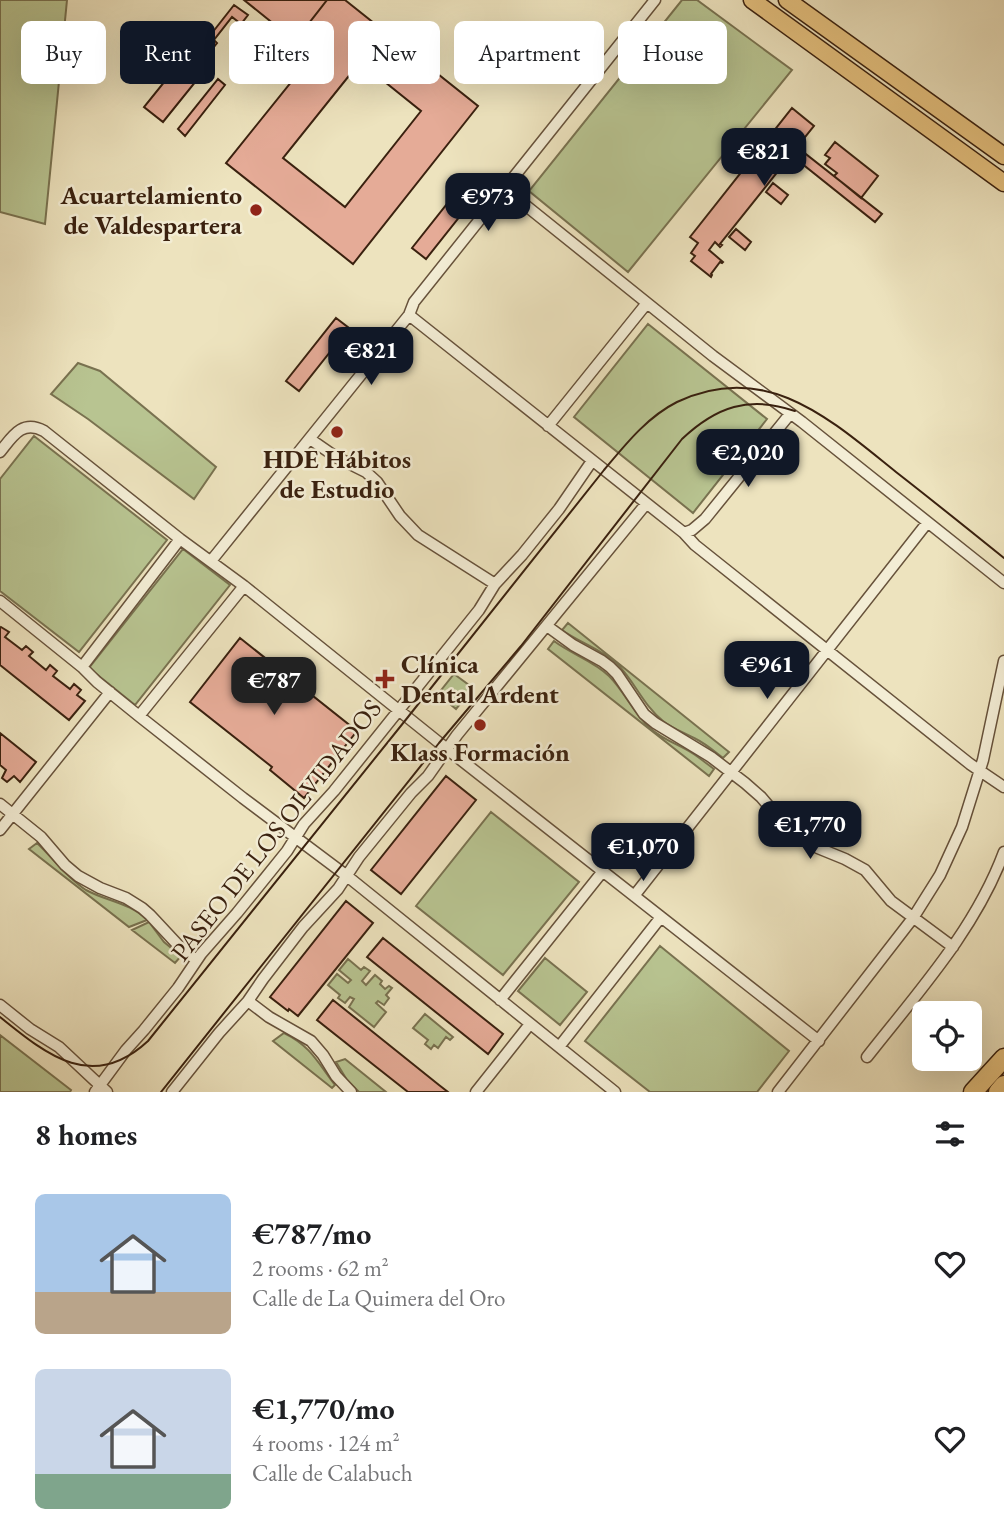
<!DOCTYPE html>
<html lang="en">
<head>
<meta charset="utf-8">
<style>
	:root { --surface:#fff; --page:#f2f2f2; --text:#202124; --muted:#757577; --accent:#111827 }
	body { margin:0; font-family:"EB Garamond",serif; background:var(--page); color:var(--text); height:100vh; display:flex; flex-direction:column; font-size:26px; white-space:nowrap }
	* { box-sizing:border-box; margin:0 }
	p { font-size:23px; color:var(--muted) }
	.icon { flex:none; width:38px; height:38px; fill:none; stroke:currentColor; stroke-width:2; stroke-linecap:round; stroke-linejoin:round }
	.map { position:relative; height:1092px; overflow:hidden }
	.side { display:flex; flex-direction:column; background:var(--surface); flex:1 }
	.side>* { flex:none }
	.top-card { position:absolute; left:21px; top:21px; width:962px; height:63px; display:flex; gap:14px }
	.fabs { position:absolute; left:912px; top:1001px; display:grid; gap:14px }
	.fabs a { display:grid; place-items:center; width:70px; height:70px; border-radius:10px; background:var(--surface); box-shadow:0 7px 28px #0002; font-size:35px }
	.price { position:absolute; translate:-50% -60px; padding:0 16px; border-radius:14px; background:var(--accent); color:#fff; font-size:23px; line-height:46px; filter:drop-shadow(0 2px 4px #0008) }
	.price::after { content:''; position:absolute; left:50%; top:42px; width:21px; height:16px; margin-left:-10px; background:inherit; clip-path:polygon(0 0,100% 0,50% 100%) }
	.price.current { background:#222; color:#fff }
	ul { padding:0; list-style:none }
	li { display:flex; align-items:center; gap:21px; height:175px; padding:0 35px }
	li span { display:grid; place-items:center; flex:none; width:196px; height:140px; border-radius:10px; color:#555 }
	li>.icon { margin-inline-start:auto }
	span .icon { width:84px; height:84px; fill:#fffc; stroke-width:1 }
	li b { font-size:30px }
	h2 { display:flex; justify-content:space-between; align-items:center; height:84px; padding:0 35px; font-size:30px }
	.pill { padding:0 24px; border-radius:10px; background:var(--surface); box-shadow:0 7px 28px #0002; font-size:24px; line-height:63px }
	.pill.current { background:var(--accent); color:#fff }
	.map>svg:first-child { display:block }
</style>
</head>
<body>
<div class="map">
<svg width="1004" height="1092" viewBox="0 0 1004 1092">
	<rect width="100%" height="100%" fill="#ede3be"/>
	<filter id="stains"><feTurbulence type="fractalNoise" baseFrequency=".00286" numOctaves="4"/><feColorMatrix values="0 0 0 0 .2 0 0 0 0 .09 0 0 0 0 .02 0 0 0 .5 -.17"/></filter>
	<radialGradient id="worn" r=".72"><stop offset=".6" stop-color="#630" stop-opacity="0"/><stop offset="1" stop-color="#630" stop-opacity=".3"/></radialGradient>
	<path fill="#b8c491" stroke="#797250" stroke-width="2" d="M0,0H67L45,224L0,212Z
		M682,0H697L792,70L628,272L529,191Z
		M648,324L767,419L693,513L574,417Z
		M78,363L100,371L216,467L194,499L88,419L51,394Z
		M34,436L167,540L79,652L0,591V479Z
		M183,549L230,585L135,705L89,668Z
		M568,623L729,752L723,758C715,752 706,744 696,739C685,733 673,729 663,721C643,705 635,682 618,665C602,649 580,643 562,630Z
		M554,641C571,654 594,661 609,676C625,692 633,713 650,728C663,740 678,744 692,753C700,758 707,764 714,769L709,776L548,649Z
		M454,674L473,688L456,709L438,694Z
		M491,812L579,882L503,975L416,906Z
		M37,843C54,859 66,877 86,890C106,901 131,903 147,920L129,927L29,849Z
		M149,922L164,942L181,956L175,963L132,930Z
		M660,946L789,1051L757,1092H650L585,1041Z
		M545,958L587,992L560,1025L518,991Z
		M348,959L361,970L364,967L370,971L362,981L366,985L375,975L382,981L380,984L385,989L389,986L392,988L386,995L389,998L384,1005L378,1001L376,1003L386,1012L374,1027L349,1007L354,999L350,997L345,1003L338,998L340,995L328,985L337,974L348,983L351,980L339,970Z
		M425,1014L453,1037L450,1040L446,1037L438,1048L434,1045L431,1049L425,1044L428,1040L413,1028Z
		M284,1033C311,1046 318,1063 335,1085L332,1088L273,1041Z
		M0,1035L71,1090L70,1092H0Z
		M345,1059L386,1092H359L347,1080L336,1062Z"/>
	<path fill="#e5ab97" stroke="#3a210f" stroke-width="2" fill-rule="evenodd" d="M244,0H327L295,41Z
		M327,0H345L478,106L353,264L226,163L313,55L295,41ZM360,62L421,111L345,207L283,158Z
		M234,5L248,15L241,24L232,17L214,40L217,43L209,53L201,47Z
		M190,50L209,65L163,122L144,107Z
		M218,79L225,85L185,136L178,129Z
		M792,108L814,126L797,147L882,214L875,222L791,155L789,158L786,156L782,162L786,165L784,166L783,165L720,244L722,245L720,247L715,242L709,250L723,262L722,263L720,262L711,274L712,275L711,277L691,261L695,256L691,253L698,243L690,237Z
		M835,142L878,176L861,198L834,176L837,173L825,164L830,158L825,155Z
		M773,183L788,195L781,204L766,192Z
		M462,185L476,196L426,259L412,248Z
		M736,229L751,242L745,250L729,237Z
		M336,318L349,328L299,391L286,381Z
		M1,627L9,632L5,637L22,650L26,646L33,652L29,656L46,670L50,665L57,671L53,676L70,689L74,684L81,690L77,695L85,701L69,720L0,665V628Z
		M240,638L357,731L304,798L270,770L272,767L190,702Z
		M0,733L36,762L20,782L14,776L7,782L2,778L6,770L0,765Z
		M446,776L476,800L401,894L371,870Z
		M346,901L373,923L298,1016L289,1009L288,1011L270,997Z
		M383,938L503,1034L488,1054L367,957Z
		M333,1000L439,1085L448,1092H408L375,1066L317,1020Z"/>
	<g fill="none" stroke-linecap="round" stroke-linejoin="round">
		<defs>
			<path id="street" d="M504,188L713,356L802,422L1004,583
				M409,315L684,533L695,545L970,764L1004,787
				M548,426L647,303
				M310,439L336,457L366,472L377,482L400,516L418,535L495,584
				M0,452C12,437 22,419 44,431L180,539L244,586L447,749L819,1041
				M684,533L692,530L705,519L790,414
				M211,561L409,315L414,302L655,0
				M0,601L82,667L97,682L139,716L243,798L347,876L615,1092
				M547,626L573,645L602,661L610,667L617,674L644,714L655,723L711,757L745,783L761,797L789,830L818,848L845,859L865,870L891,901L953,947
				M82,667L180,539
				M139,716L244,586
				M0,804L41,837L65,865L78,876L100,888L126,898L142,908L150,915L178,945L196,960
				M0,830L110,692
				M634,896L927,523
				M500,1000L603,871
				M248,1001L269,1017L311,1041L323,1055L336,1076L351,1092
				M0,1005L30,1029L59,1047L107,1092
				M559,1047L661,917
				M867,1057C918,992 975,930 1004,852
				M95,1092L126,1050L144,1030L178,988L201,954L237,913L287,851L304,824L334,791L479,610L495,584L522,555L559,509L592,461
				M172,1092L219,1033L248,1001L263,979L303,927L338,889L359,857L411,793L428,776L457,735L646,504
				M476,1092L530,1024
				M778,1092L913,918L940,875L962,827L983,760L1004,661"/>
			<path id="primary" d="M752,0L1004,183
				M787,0L1004,156"/>
			<path id="highway" d="M973,1092L1004,1058
				M998,1092L1004,1085"/>
		</defs>
		<use href="#street" stroke="#67523b" stroke-width="13"/>
		<use href="#primary" stroke="#3a210f" stroke-width="19"/>
		<use href="#highway" stroke="#3a210f" stroke-width="21"/>
		<use href="#street" stroke="#f3edd5" stroke-width="10"/>
		<use href="#primary" stroke="#e6c27f" stroke-width="16"/>
		<use href="#highway" stroke="#e6c27f" stroke-width="18"/>
		<path stroke="#3a210f" stroke-width="2" d="M0,1017C48,1056 93,1092 148,1041L408,717L604,470C625,445 647,417 677,402C766,359 831,420 896,472C932,500 968,529 1004,558
			M161,1092L439,743L521,646L682,439C716,407 749,395 795,411"/>
	</g>
	<g fill="#8f2418" stroke="#f3edd5" stroke-width="2.5">
		<circle cx="256" cy="210" r="7"/>
		<circle cx="337" cy="432" r="7"/>
		<path d="M381.5 668.5h7v7h7v7h-7v7h-7v-7h-7v-7h7z"/>
		<circle cx="480" cy="725" r="7"/>
	</g>
	<g text-anchor="middle" stroke-width="5" stroke-linejoin="round" paint-order="stroke">
		<g font-size="26" font-weight="bold" fill="#3a210f" stroke="#f3edd5">
			<text x="242" y="204" text-anchor="end">Acuartelamiento<tspan x="242" dy="30">de Valdespartera</tspan></text>
			<text x="337" y="468">HDE Hábitos<tspan x="337" dy="30">de Estudio</tspan></text>
			<text x="401" y="673" text-anchor="start">Clínica<tspan x="401" dy="30">Dental Ardent</tspan></text>
			<text x="480" y="761">Klass Formación</text>
		</g>
		<g font-size="26" fill="#3a210f" stroke="#f3edd5">
			<text transform="translate(276 830) rotate(-52)" y="9">PASEO DE LOS OLVIDADOS</text>
		</g>
	</g>
	<rect width="100%" height="100%" filter="url(#stains)"/>
	<rect width="100%" height="100%" fill="url(#worn)"/>
</svg>
<div class="fabs">
<a><svg class="icon" aria-label="locate" viewBox="0 0 24 24"><circle cx="12" cy="12" r="6"/><path d="M12 2v4M12 18v4M2 12h4M18 12h4"/></svg></a>
</div>
<b class="price" style="left:764px;top:188px">€821</b>
<b class="price" style="left:488px;top:233px">€973</b>
<b class="price" style="left:371px;top:387px">€821</b>
<b class="price" style="left:748px;top:489px">€2,020</b>
<b class="price" style="left:767px;top:701px">€961</b>
<b class="price current" style="left:274px;top:717px">€787</b>
<b class="price" style="left:810px;top:861px">€1,770</b>
<b class="price" style="left:643px;top:883px">€1,070</b>
<div class="top-card">
<a class="pill">Buy</a>
<a class="pill current">Rent</a>
<a class="pill">Filters</a>
<a class="pill">New</a>
<a class="pill">Apartment</a>
<a class="pill">House</a>
</div>
</div>
<section class="side">
<h2>8 homes<svg class="icon" aria-label="filters" viewBox="0 0 24 24"><path d="M4 7h16M4 17h16"/><circle cx="9" cy="7" r="2"/><circle cx="15" cy="17" r="2"/></svg></h2>
<ul>
<li><span style="background:linear-gradient(#a9c7e8 70%,#b9a48a 0)"><svg class="icon" aria-label="home" viewBox="0 0 24 24"><path d="M3 11l9-7 9 7M6 9v11h12V9"/></svg></span><div><b>€787/mo</b><p>2 rooms · 62 m²</p><p>Calle de La Quimera del Oro</p></div><svg class="icon" aria-label="heart" viewBox="0 0 24 24"><path d="M12 20l-8-8c-3-5 5-10 8-4 3-6 11-1 8 4z"/></svg></li>
<li><span style="background:linear-gradient(#c9d6e8 75%,#7fa58c 0)"><svg class="icon" aria-label="home" viewBox="0 0 24 24"><path d="M3 11l9-7 9 7M6 9v11h12V9"/></svg></span><div><b>€1,770/mo</b><p>4 rooms · 124 m²</p><p>Calle de Calabuch</p></div><svg class="icon" aria-label="heart" viewBox="0 0 24 24"><path d="M12 20l-8-8c-3-5 5-10 8-4 3-6 11-1 8 4z"/></svg></li>
</ul>
</section>
</body>
</html>
